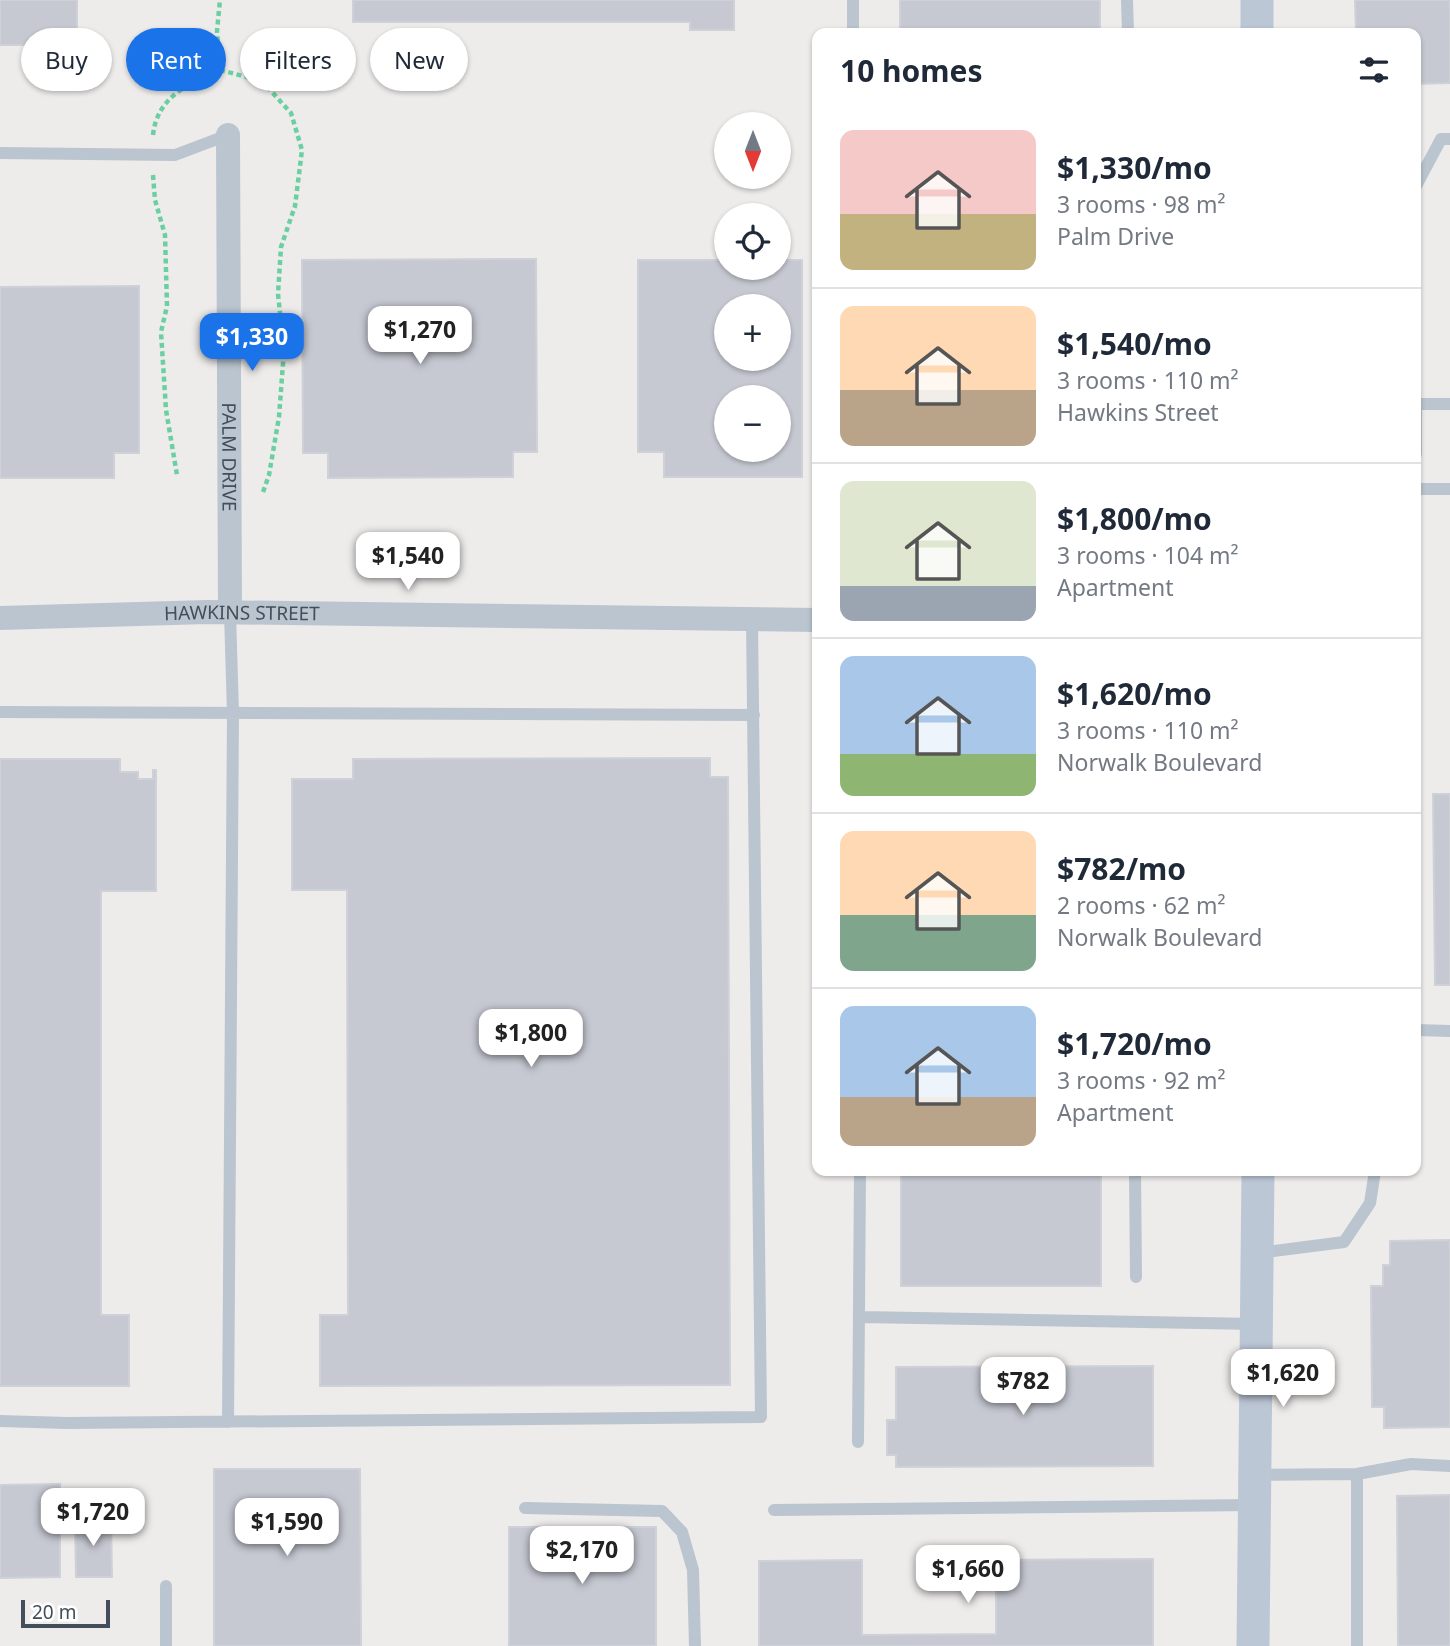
<!DOCTYPE html>
<html lang="en">
<head>
<meta charset="utf-8">
<style>
	:root { --surface:#fff; --page:#f6f6f7; --text:#1f2937; --muted:#747a83; --line:#e0e1e3; --accent:#1a73e8 }
	body { margin:0; font-family:"Noto Sans",sans-serif; background:var(--page); color:var(--text); height:100vh; display:flex; flex-direction:column; font-size:26px; white-space:nowrap }
	* { box-sizing:border-box; margin:0 }
	p { font-size:23px; color:var(--muted) }
	.icon { flex:none; width:38px; height:38px; fill:none; stroke:currentColor; stroke-width:2; stroke-linecap:round; stroke-linejoin:round }
	.map { position:relative; flex:1; overflow:hidden }
	.drawer { position:absolute; left:812px; top:28px; width:609px; height:1148px; display:flex; flex-direction:column; background:var(--surface); border-radius:14px; box-shadow:0 2px 5px #0004 }
	.drawer>* { flex:none }
	.banner { position:absolute; left:21px; top:28px; width:665px; height:63px; display:flex; gap:14px }
	.needle { width:46px; rotate:180deg }
	.controls { position:absolute; left:714px; top:112px; display:grid; gap:14px }
	.controls a { display:grid; place-items:center; width:77px; height:77px; border-radius:50%; background:var(--surface); box-shadow:0 2px 5px #0004; font-size:35px }
	.scale { position:absolute; left:21px; bottom:18px; width:89px; box-sizing:border-box; padding-left:7px; border:4px solid #424e59; border-top:0; font-size:19px; line-height:24px; white-space:nowrap; color:#424e59; -webkit-text-stroke:5px #fff; paint-order:stroke }
	.price { position:absolute; translate:-50% -60px; padding:0 16px; border-radius:14px; background:#fff; color:#222; font-size:23px; line-height:46px; filter:drop-shadow(0 2px 4px #0008) }
	.price::after { content:''; position:absolute; left:50%; top:42px; width:21px; height:16px; margin-left:-10px; background:inherit; clip-path:polygon(0 0,100% 0,50% 100%) }
	.price.active { background:var(--accent); color:#fff }
	ul { padding:0; list-style:none }
	li { display:flex; align-items:center; gap:21px; height:175px; padding:0 28px }
	li+li { border-top:2px solid var(--line) }
	li span { display:grid; place-items:center; flex:none; width:196px; height:140px; border-radius:14px; color:#555 }
	li>.icon { margin-inline-start:auto }
	span .icon { width:84px; height:84px; fill:#fffc; stroke-width:1 }
	li b { font-size:30px }
	h2 { display:flex; justify-content:space-between; align-items:center; height:84px; padding:0 28px; font-size:30px }
	.chip { padding:0 24px; border-radius:32px; background:var(--surface); box-shadow:0 2px 5px #0004; font-size:24px; line-height:63px }
	.chip.active { background:var(--accent); color:#fff }
	.map>svg:first-child { display:block }
</style>
</head>
<body>
<div class="map">
<svg width="1450" height="1646" viewBox="0 0 1450 1646">
	<rect width="100%" height="100%" fill="#eeebeb"/>
	<path fill="#c6c9d2" stroke="#ced1d7" stroke-width="2" fill-rule="evenodd" d="M0,0H77V45H0Z
		M353,0H734V30H690V22H353Z
		M900,0H1100V33H900Z
		M1355,0H1450V83L1416,84V33H1356Z
		M536,259L537,452H513V477L328,478V453H303L302,260Z
		M638,260H726V268H779V260H802V477H664V452H638ZM726,306H779V359H726ZM726,397H779V450H726Z
		M139,286V453H114V478H0V287Z
		M710,758V777H728L730,1385L320,1386V1315H348L347,890H292V779H353V759Z
		M0,759H120V772H138V779H153V770H156V891H101V1315H129V1386H0Z
		M1433,794H1450V985H1435Z
		M901,1171H1101V1286H901Z
		M1450,1240V1427L1384,1428V1407H1372L1371,1286H1383V1265H1390V1241Z
		M1153,1366V1466L896,1467V1455H887V1420H896V1367Z
		M214,1469H360L361,1646H214Z
		M60,1484V1577L0,1578V1485Z
		M1450,1495V1646H1398L1397,1496Z
		M75,1519H111L112,1577H76Z
		M509,1527H656V1646H509Z
		M1153,1559V1646H759V1561L862,1560V1635L996,1634V1560Z"/>
	<g fill="none" stroke-linecap="round" stroke-linejoin="round">
		<path stroke="#6bd0a1" stroke-width="4.5" stroke-dasharray="5 3.5" stroke-linecap="butt" d="M220,70L262,81L291,113L302,150L295,206L281,247L278,294L284,350L279,417L269,475L262,495
			M153,135C157,97 189,83 220,70L217,31L220,0
			M153,175L155,200L165,235L167,306L161,332L166,410L177,475"/>
		<path stroke="#bac5cf" stroke-width="12" d="M853,0V33
			M1127,0L1128,33
			M0,153L175,155L228,135
			M1416,186L1441,139H1450
			M1416,404V454
			M1417,404H1450
			M1416,489H1450
			M0,712L754,715
			M1416,1030L1450,1031
			M1135,1171L1136,1277
			M1258,1253L1344,1242L1370,1203L1375,1171
			M860,1317L1256,1324
			M0,1421L67,1423L761,1417L752,619
			M228,1422L233,713L230,613
			M858,1442L860,1171
			M1357,1474L1411,1464L1450,1466
			M1255,1475L1357,1474V1646
			M525,1508L662,1511L682,1532L693,1570L695,1646
			M774,1510L1254,1505
			M166,1646V1586"/>
		<g stroke="#bac5cf" stroke-width="24">
			<path id="s1" d="M228,135L230,613"/>
			<path id="s2" d="M0,618L207,612L817,620"/>
		</g>
		<path stroke="#bcc7d6" stroke-width="33" d="M1257,0V33
			M1253,1646L1258,1171"/>
	</g>
	<g text-anchor="middle" stroke-width="5" stroke-linejoin="round" paint-order="stroke">
		<g font-size="19" fill="#424e59" stroke="#fff">
			<text dy="7" stroke="none"><textPath href="#s1" startOffset="322">PALM DRIVE</textPath></text>
			<text dy="7" stroke="none"><textPath href="#s2" startOffset="242">HAWKINS STREET</textPath></text>
		</g>
	</g>
</svg>
<div class="controls">
<a><svg class="needle" viewBox="-14 -14 28 28"><path d="M0-13l5 13h-10z" fill="#e53935"/><path d="M0 13l5-13h-10z" fill="#747a83"/></svg></a>
<a><svg class="icon" aria-label="locate" viewBox="0 0 24 24"><circle cx="12" cy="12" r="6"/><path d="M12 2v4M12 18v4M2 12h4M18 12h4"/></svg></a>
<a>+</a>
<a>−</a>
</div>
<div class="scale">20 m</div>
<b class="price" style="left:420px;top:366px">$1,270</b>
<b class="price active" style="left:252px;top:373px">$1,330</b>
<b class="price" style="left:408px;top:592px">$1,540</b>
<b class="price" style="left:531px;top:1069px">$1,800</b>
<b class="price" style="left:1283px;top:1409px">$1,620</b>
<b class="price" style="left:1023px;top:1417px">$782</b>
<b class="price" style="left:93px;top:1548px">$1,720</b>
<b class="price" style="left:287px;top:1558px">$1,590</b>
<b class="price" style="left:582px;top:1586px">$2,170</b>
<b class="price" style="left:968px;top:1605px">$1,660</b>
<div class="banner">
<a class="chip">Buy</a>
<a class="chip active">Rent</a>
<a class="chip">Filters</a>
<a class="chip">New</a>
</div>
<section class="drawer">
<h2>10 homes<svg class="icon" aria-label="filters" viewBox="0 0 24 24"><path d="M4 7h16M4 17h16"/><circle cx="9" cy="7" r="2"/><circle cx="15" cy="17" r="2"/></svg></h2>
<ul>
<li><span style="background:linear-gradient(#f6c9c9 60%,#c2b280 0)"><svg class="icon" aria-label="home" viewBox="0 0 24 24"><path d="M3 11l9-7 9 7M6 9v11h12V9"/></svg></span><div><b>$1,330/mo</b><p>3 rooms · 98 m²</p><p>Palm Drive</p></div></li>
<li><span style="background:linear-gradient(#ffd9b3 60%,#b9a48a 0)"><svg class="icon" aria-label="home" viewBox="0 0 24 24"><path d="M3 11l9-7 9 7M6 9v11h12V9"/></svg></span><div><b>$1,540/mo</b><p>3 rooms · 110 m²</p><p>Hawkins Street</p></div></li>
<li><span style="background:linear-gradient(#dfe7d0 75%,#9aa5b1 0)"><svg class="icon" aria-label="home" viewBox="0 0 24 24"><path d="M3 11l9-7 9 7M6 9v11h12V9"/></svg></span><div><b>$1,800/mo</b><p>3 rooms · 104 m²</p><p>Apartment</p></div></li>
<li><span style="background:linear-gradient(#a9c7e8 70%,#8fb573 0)"><svg class="icon" aria-label="home" viewBox="0 0 24 24"><path d="M3 11l9-7 9 7M6 9v11h12V9"/></svg></span><div><b>$1,620/mo</b><p>3 rooms · 110 m²</p><p>Norwalk Boulevard</p></div></li>
<li><span style="background:linear-gradient(#ffd9b3 60%,#7fa58c 0)"><svg class="icon" aria-label="home" viewBox="0 0 24 24"><path d="M3 11l9-7 9 7M6 9v11h12V9"/></svg></span><div><b>$782/mo</b><p>2 rooms · 62 m²</p><p>Norwalk Boulevard</p></div></li>
<li><span style="background:linear-gradient(#a9c7e8 65%,#b9a48a 0)"><svg class="icon" aria-label="home" viewBox="0 0 24 24"><path d="M3 11l9-7 9 7M6 9v11h12V9"/></svg></span><div><b>$1,720/mo</b><p>3 rooms · 92 m²</p><p>Apartment</p></div></li>
</ul>
</section>
</div>
</body>
</html>
